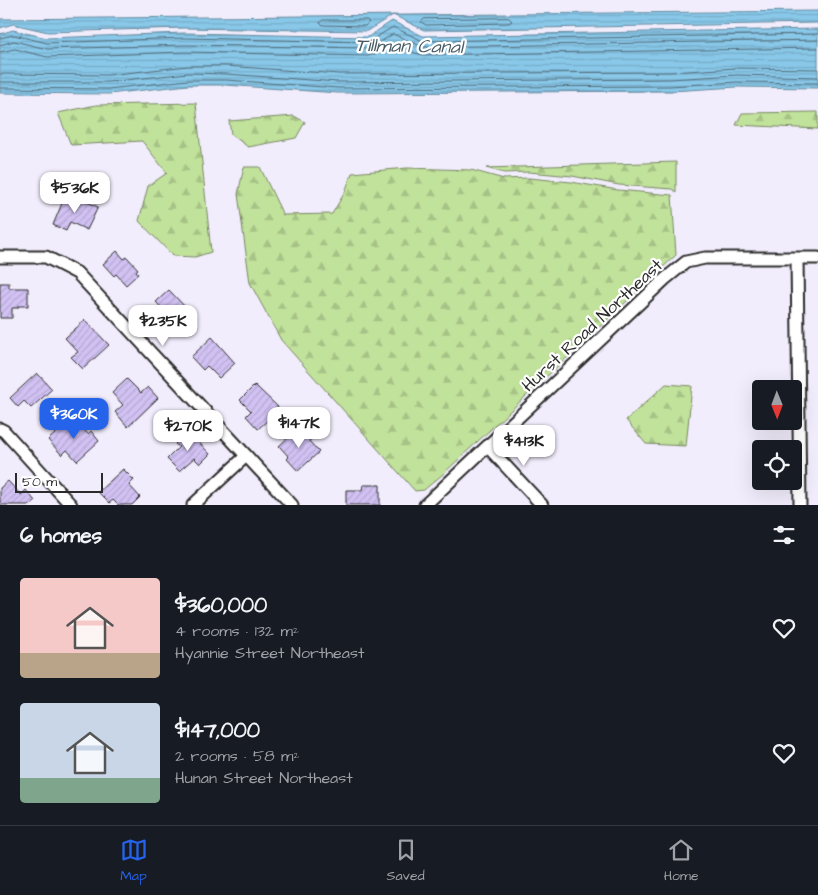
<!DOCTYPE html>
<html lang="en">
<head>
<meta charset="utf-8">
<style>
	:root { --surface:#171b24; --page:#20242c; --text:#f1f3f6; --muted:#9ea1a6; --line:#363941; --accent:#2563eb }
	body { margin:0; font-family:"Architects Daughter",sans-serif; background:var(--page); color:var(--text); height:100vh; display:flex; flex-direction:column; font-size:19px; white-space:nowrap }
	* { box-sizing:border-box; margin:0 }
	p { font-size:16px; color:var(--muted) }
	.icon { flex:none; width:28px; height:28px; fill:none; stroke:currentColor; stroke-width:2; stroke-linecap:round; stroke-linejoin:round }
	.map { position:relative; height:505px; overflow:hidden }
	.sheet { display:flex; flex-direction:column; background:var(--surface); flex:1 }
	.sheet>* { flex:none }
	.needle { width:32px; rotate:179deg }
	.controls { position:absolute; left:752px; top:380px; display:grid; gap:10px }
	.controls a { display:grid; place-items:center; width:50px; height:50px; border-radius:5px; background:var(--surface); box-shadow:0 5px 20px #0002; font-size:25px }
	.scale { position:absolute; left:15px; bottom:12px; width:88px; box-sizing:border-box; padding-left:5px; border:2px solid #2b2b2b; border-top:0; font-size:14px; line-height:18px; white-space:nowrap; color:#2b2b2b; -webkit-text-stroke:4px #fff; paint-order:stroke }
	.price { position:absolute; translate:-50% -42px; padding:0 11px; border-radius:10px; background:#fff; color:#222; font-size:16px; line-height:32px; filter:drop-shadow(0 1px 2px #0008) }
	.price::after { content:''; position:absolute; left:50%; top:30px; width:15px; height:11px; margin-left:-8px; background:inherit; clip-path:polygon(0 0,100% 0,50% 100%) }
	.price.selected { background:var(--accent); color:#fff }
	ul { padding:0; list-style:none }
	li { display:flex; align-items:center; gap:15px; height:125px; padding:0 20px }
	li span { display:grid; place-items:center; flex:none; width:140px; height:100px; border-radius:5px; color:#555 }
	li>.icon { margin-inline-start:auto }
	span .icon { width:60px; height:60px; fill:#fffc; stroke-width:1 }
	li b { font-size:21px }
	h2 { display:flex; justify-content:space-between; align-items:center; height:60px; padding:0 20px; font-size:21px }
	.dock { display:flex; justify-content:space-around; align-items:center; height:70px; border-top:1px solid var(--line); background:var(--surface); font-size:14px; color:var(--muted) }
	.dock a { display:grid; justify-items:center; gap:2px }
	.dock .selected { color:var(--accent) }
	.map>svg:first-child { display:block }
</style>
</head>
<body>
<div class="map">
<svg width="818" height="505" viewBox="0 0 818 505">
	<defs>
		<pattern id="forest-firs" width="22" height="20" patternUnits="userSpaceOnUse" patternTransform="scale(1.25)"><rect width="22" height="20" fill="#c1e29b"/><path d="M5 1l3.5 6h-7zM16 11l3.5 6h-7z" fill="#a6c286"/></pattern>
		<pattern id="water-rules" width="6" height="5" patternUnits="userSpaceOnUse" patternTransform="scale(1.25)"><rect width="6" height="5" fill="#89c8e9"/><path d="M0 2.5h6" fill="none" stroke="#76acc8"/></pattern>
		<pattern id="building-hatch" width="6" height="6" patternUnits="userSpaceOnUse" patternTransform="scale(1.25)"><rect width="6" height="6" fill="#d2c2f4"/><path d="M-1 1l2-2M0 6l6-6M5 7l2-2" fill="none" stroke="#b4a7d1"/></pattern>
	</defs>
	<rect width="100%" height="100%" fill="#f2edfc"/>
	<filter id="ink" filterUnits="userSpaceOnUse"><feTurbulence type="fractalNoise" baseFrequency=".02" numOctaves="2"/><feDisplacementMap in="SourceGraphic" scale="10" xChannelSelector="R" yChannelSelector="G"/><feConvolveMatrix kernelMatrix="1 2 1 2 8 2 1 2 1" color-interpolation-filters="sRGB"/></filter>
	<g filter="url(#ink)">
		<path fill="url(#forest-firs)" stroke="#768663" d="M196,103L211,252L195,257L173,256L139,221L148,186L167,173L142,141L71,145L58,113L96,105Z
			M818,112V129L736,125L742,113Z
			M294,116L305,122L296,138L248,147L231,134L229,121Z
			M676,162V192L672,189L619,185L572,176L529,172L504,173L486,168Z
			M244,167H260L283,215L332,214L345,192L352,173L407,168L471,170L504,179L529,178L571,182L618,190L672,195L676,255L443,474L424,490L415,491L281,340L250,283L238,194Z
			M666,384L692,386L686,446L646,444L626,420Z"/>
		<path fill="url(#water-rules)" stroke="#63899d" d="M818,11V23L424,30L393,15L367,31L184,28L48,32L13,24L0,28V19Z
			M392,21L423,36L818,29V88L737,87L671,91L338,93L225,85H188L109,94L0,93V34L13,30L47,38L184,33L368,37Z"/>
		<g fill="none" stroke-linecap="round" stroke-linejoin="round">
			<path stroke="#516a77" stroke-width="1" d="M509,18L512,21L509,23L426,25L421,22L424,19Z
				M323,20H367L369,22L365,26L323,25L320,23Z
				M0,38L14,35L47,43L185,38L368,42L393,27L423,41L818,34
				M0,45L14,41L47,49L185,45L368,48L374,46L393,34L423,47L818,40
				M0,52L15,49L47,57L185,52L368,56L376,54L394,43L415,53L423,55L818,48
				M0,74L108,75L188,66H226L339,74L670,72L737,68L818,69
				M0,82H108L188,73L226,74L338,82L670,79L737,75L818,77
				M0,88L108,89L188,80H226L338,88L670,86L737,82L818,83"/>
		</g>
		<path fill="url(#building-hatch)" stroke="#2b2b2b" d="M65,196L72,199L74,196L98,207L87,230L70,222L66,231L53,225Z
			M117,251L124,259L127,257L138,269L136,271L138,274L126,285L116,274L114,276L103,264Z
			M0,283H9V288H28V306H18V308H12V318H0Z
			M169,290L188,310L179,319L183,323L172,334L162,324L170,317L156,302Z
			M85,320L109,345L83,369L71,357L78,352L65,338Z
			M212,337L235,363L219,378L207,366L203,370L191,357Z
			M37,373L52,389L31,408L24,401L18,407L10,398Z
			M127,379L141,393L148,387L158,398L128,427L115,412L123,405L112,393Z
			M255,385L280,409L258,429L246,416L251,411L240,400Z
			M73,418L88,434L91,431L99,441L77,461L67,450L62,455L48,440Z
			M297,429L301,433L306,429L314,437L309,441L319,452L298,471L287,459L289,457L279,446Z
			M188,431L210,454L200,464L194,458L179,471L167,459L179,447L175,444Z
			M123,469L134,480L129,485L140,497L132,505H118L113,500L109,503L98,492Z
			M8,481L21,495L26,490L35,501L30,505H0V488Z
			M363,485H380V505H346V490H362Z"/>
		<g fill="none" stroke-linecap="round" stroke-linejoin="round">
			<defs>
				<path id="minor" d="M0,257H46L77,273L292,505
					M797,258L800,505
					M0,429L4,431L71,505
					M488,447L542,505
					M193,505L246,456
					M425,505L665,279L686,262L705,258H818"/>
			</defs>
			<use href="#minor" stroke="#2b2b2b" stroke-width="15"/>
			<use href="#minor" stroke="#fff" stroke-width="11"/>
		</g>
	</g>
	<g text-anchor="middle" stroke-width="4.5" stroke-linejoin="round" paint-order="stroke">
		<g font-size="18" fill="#2b2b2b" stroke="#fff">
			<text transform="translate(592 325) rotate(-43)" y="6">Hurst Road Northeast</text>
		</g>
		<g font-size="19" font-style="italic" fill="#475a64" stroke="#fff">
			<text transform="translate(409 45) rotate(1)" y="7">Tillman Canal</text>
		</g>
	</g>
</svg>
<div class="controls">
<a><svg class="needle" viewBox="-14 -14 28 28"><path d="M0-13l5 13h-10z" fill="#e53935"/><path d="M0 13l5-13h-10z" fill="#9ea1a6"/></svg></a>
<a><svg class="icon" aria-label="locate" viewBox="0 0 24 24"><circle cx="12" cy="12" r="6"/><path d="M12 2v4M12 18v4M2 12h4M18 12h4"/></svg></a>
</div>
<div class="scale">50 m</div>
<b class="price" style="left:75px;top:214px">$536K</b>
<b class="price" style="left:163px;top:347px">$235K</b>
<b class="price selected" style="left:74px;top:440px">$360K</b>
<b class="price" style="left:299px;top:449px">$147K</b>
<b class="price" style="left:188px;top:452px">$270K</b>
<b class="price" style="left:524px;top:467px">$413K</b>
</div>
<section class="sheet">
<h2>6 homes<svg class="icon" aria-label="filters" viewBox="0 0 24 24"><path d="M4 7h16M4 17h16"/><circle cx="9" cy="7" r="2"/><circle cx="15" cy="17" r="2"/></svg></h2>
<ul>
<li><span style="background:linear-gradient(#f6c9c9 75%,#b9a48a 0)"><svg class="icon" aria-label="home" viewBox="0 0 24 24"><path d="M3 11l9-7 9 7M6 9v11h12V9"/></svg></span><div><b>$360,000</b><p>4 rooms · 132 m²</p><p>Hyannie Street Northeast</p></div><svg class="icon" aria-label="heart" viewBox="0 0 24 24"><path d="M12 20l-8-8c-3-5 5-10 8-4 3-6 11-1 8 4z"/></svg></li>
<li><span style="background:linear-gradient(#c9d6e8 75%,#7fa58c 0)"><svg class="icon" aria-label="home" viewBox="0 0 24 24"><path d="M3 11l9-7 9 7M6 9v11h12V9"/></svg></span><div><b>$147,000</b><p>2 rooms · 58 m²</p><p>Hunan Street Northeast</p></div><svg class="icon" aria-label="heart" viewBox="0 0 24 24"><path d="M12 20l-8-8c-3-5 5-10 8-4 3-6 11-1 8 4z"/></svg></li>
</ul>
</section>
<nav class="dock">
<a class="selected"><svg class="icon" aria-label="map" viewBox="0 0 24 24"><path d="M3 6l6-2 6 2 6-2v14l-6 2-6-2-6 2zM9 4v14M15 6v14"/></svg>Map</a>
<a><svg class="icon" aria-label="saved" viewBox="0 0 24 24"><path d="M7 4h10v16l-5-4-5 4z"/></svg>Saved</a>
<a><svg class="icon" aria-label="home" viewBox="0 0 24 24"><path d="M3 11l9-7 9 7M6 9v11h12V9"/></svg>Home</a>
</nav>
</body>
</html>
